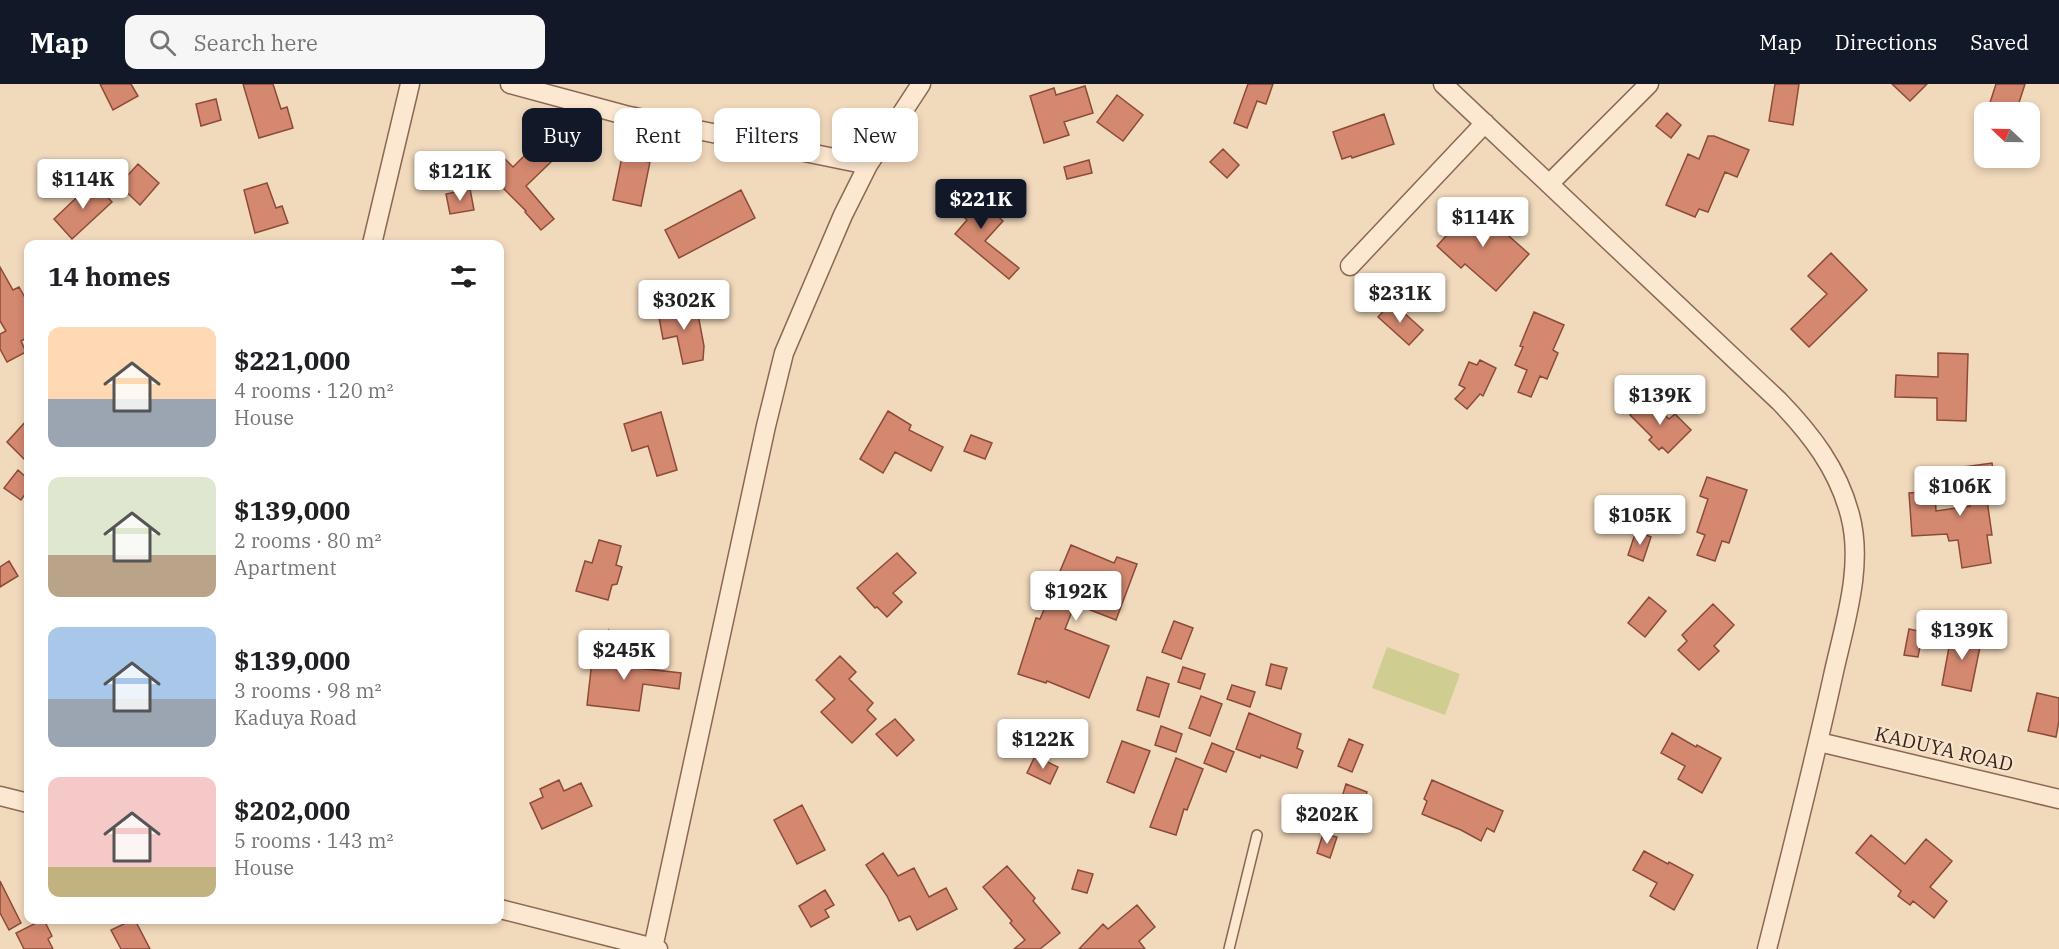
<!DOCTYPE html>
<html lang="en">
<head>
<meta charset="utf-8">
<style>
	:root { --surface:#fff; --page:#f6f6f6; --text:#202124; --muted:#757577; --accent:#111827 }
	body { margin:0; font-family:"IBM Plex Serif",serif; background:var(--page); color:var(--text); height:100vh; display:flex; flex-direction:column; font-size:22px; white-space:nowrap }
	* { box-sizing:border-box; margin:0 }
	p { font-size:20px; color:var(--muted) }
	.icon { flex:none; width:33px; height:33px; fill:none; stroke:currentColor; stroke-width:2; stroke-linecap:round; stroke-linejoin:round }
	.map { position:relative; flex:1; overflow:hidden }
	.details { position:absolute; left:24px; top:156px; width:480px; height:684px; display:flex; flex-direction:column; background:var(--surface); border-radius:12px; box-shadow:0 3px 9px #0003 }
	.details>* { flex:none }
	.hud { position:absolute; left:522px; top:24px; width:570px; height:54px; display:flex; gap:12px }
	.needle { width:39px; rotate:292deg }
	.controls { position:absolute; left:1974px; top:18px; display:grid; gap:12px }
	.controls a { display:grid; place-items:center; width:66px; height:66px; border-radius:12px; background:var(--surface); box-shadow:0 3px 9px #0003; font-size:30px }
	.price { position:absolute; translate:-50% -51px; padding:0 14px; border-radius:6px; background:#fff; color:#222; font-size:20px; line-height:39px; filter:drop-shadow(0 2px 3px #0008) }
	.price::after { content:''; position:absolute; left:50%; top:36px; width:18px; height:14px; margin-left:-9px; background:inherit; clip-path:polygon(0 0,100% 0,50% 100%) }
	.price.current { background:var(--accent); color:#fff }
	ul { padding:0; list-style:none }
	li { display:flex; align-items:center; gap:18px; height:150px; padding:0 24px }
	li span { display:grid; place-items:center; flex:none; width:168px; height:120px; border-radius:12px; color:#555 }
	li>.icon { margin-inline-start:auto }
	span .icon { width:72px; height:72px; fill:#fffc; stroke-width:1 }
	li b { font-size:26px }
	h2 { display:flex; justify-content:space-between; align-items:center; height:72px; padding:0 24px; font-size:26px }
	.chip { padding:0 21px; border-radius:12px; background:var(--surface); box-shadow:0 3px 9px #0003; font-size:21px; line-height:54px }
	.chip.current { background:var(--accent); color:#fff }
	header { display:flex; align-items:center; gap:36px; box-sizing:border-box; height:84px; padding:0 30px; background:var(--accent); color:#fff }
	header strong { font-size:28px }
	nav { display:flex; gap:33px; margin-inline-start:auto; font-size:21px }
	.search { width:420px; height:54px; background:var(--page); display:flex; align-items:center; gap:15px; box-sizing:border-box; padding:0 21px; border-radius:12px; color:var(--muted); font-size:22px }
	.map>svg:first-child { display:block }
</style>
</head>
<body>
<header>
<strong>Map</strong>
<div class="search"><svg class="icon" aria-label="search" viewBox="0 0 24 24"><circle cx="10" cy="10" r="6"/><path d="M15 15l6 6"/></svg>Search here</div>
<nav><a>Map</a><a>Directions</a><a>Saved</a></nav>
</header>
<div class="map">
<svg width="2059" height="865" viewBox="0 0 2059 865">
	<rect width="100%" height="100%" fill="#f1d9bc"/>
	<path fill="#d0cd90" d="M1387,563L1460,590L1445,631L1372,604Z"/>
	<path fill="#d3886f" stroke="#8c4b38" stroke-width="1.5" d="M100,0H131L138,12L113,26Z
		M243,0H273L281,25L287,23L293,44L259,54Z
		M1248,0H1273L1266,20L1257,17L1247,44L1234,39Z
		M1775,0H1799L1793,41L1769,37Z
		M1892,0H1927L1910,17Z
		M1996,0H2025L2016,28H1987Z
		M1085,2L1093,29L1064,38L1069,51L1044,59L1030,12L1054,4L1056,11Z
		M1117,11L1143,31L1123,57L1097,38Z
		M216,15L221,36L201,42L196,20Z
		M1667,29L1681,41L1671,54L1656,42Z
		M1384,30L1394,60L1352,74L1351,72L1342,75L1333,48Z
		M1708,52H1714L1749,66L1737,93L1725,88L1708,128L1699,125L1695,133L1666,121L1688,70L1699,75Z
		M536,60L552,77L526,102L554,135L541,146L525,128L526,127L488,89L504,74L513,83Z
		M1223,65L1239,81L1227,94L1210,78Z
		M623,68L644,72L643,77L650,78L641,122L613,116Z
		M1089,76L1092,89L1067,95L1064,83Z
		M138,80L159,99L140,121L119,101Z
		M93,98L112,118L72,155L54,135Z
		M267,99L276,124L282,122L288,139L255,149L244,106Z
		M966,102L1003,137L985,157L1019,184L1009,195L955,150L967,136L950,120Z
		M470,105L474,126L450,130L446,110Z
		M741,106L755,134L679,174L665,146Z
		M1474,121L1529,170L1496,207L1465,180L1461,184L1437,162Z
		M1831,169L1867,206L1809,263L1791,245L1827,210L1808,192Z
		M0,183L13,206L19,203L28,219V253L21,257L26,268L7,278L0,265V250L6,247L0,237Z
		M1392,218L1423,246L1409,261L1378,233Z
		M696,220L704,262L703,276L683,280L677,252L663,255L658,228Z
		M1534,228L1564,241L1553,266L1558,269L1547,295L1540,292L1531,313L1518,308L1527,286L1515,281L1523,263L1520,262Z
		M1938,269L1968,270L1966,337L1937,336V314L1895,313L1896,291L1938,293Z
		M1480,276L1496,284L1483,312L1480,310L1467,325L1455,315L1465,304L1459,301L1469,278L1477,281Z
		M1647,314L1669,335L1675,330L1691,346L1668,369L1662,363L1659,366L1649,356L1652,353L1630,331Z
		M888,327L911,341L909,346L943,363L931,387L895,368L883,389L860,375Z
		M661,328L677,386L657,392L648,362L632,367L624,340Z
		M28,335V379L7,358Z
		M971,351L992,359L985,375L964,367Z
		M1992,379L1997,415L1987,416L1992,451H1987L1991,479L1962,484L1958,456L1949,457L1947,450L1912,452L1909,409L1935,407L1936,427L1970,422L1964,383Z
		M18,386L28,395V406L21,416L4,404Z
		M1707,393L1747,406L1729,459L1722,457L1715,477L1697,471L1705,451L1697,448L1708,415L1700,412Z
		M1636,447L1651,453L1643,477L1628,471Z
		M599,456L621,462L616,481L622,483L617,500L612,501L608,516L576,507L585,477L592,479Z
		M1071,461L1114,479L1117,473L1137,480L1116,536L1075,520L1065,545L1109,562L1089,614L1047,597L1046,599L1018,590L1036,534L1040,535Z
		M897,469L916,489L893,509L902,518L887,533L877,523L875,524L857,504Z
		M9,477L18,492L0,503V483Z
		M1649,513L1666,527L1645,553L1628,539Z
		M1713,520L1734,541L1714,562L1719,567L1699,586L1678,566L1687,557L1682,551Z
		M1174,537L1193,544L1181,575L1162,568Z
		M1909,545L1923,548L1918,573L1904,571Z
		M609,547L620,573L630,575L629,583L681,589L679,605L643,600L639,627L587,621L592,577L605,579Z
		M1952,547L1982,553L1971,607L1942,601Z
		M840,572L856,588L849,595L873,619L867,626L876,635L852,659L821,628L835,615L816,596Z
		M1271,580L1287,584L1281,605L1266,601Z
		M1183,583L1205,590L1200,605L1178,598Z
		M1147,593L1169,600L1159,633L1137,626Z
		M1232,601L1255,608L1250,623L1227,615Z
		M2037,609L2059,614V637L2056,653L2028,647Z
		M1201,612L1222,620L1210,652L1189,644Z
		M1249,629L1301,650L1297,664L1303,667L1297,684L1261,671L1260,674L1236,665Z
		M895,635L914,656L897,672L876,650Z
		M1161,642L1182,650L1176,668L1155,661Z
		M1672,649L1696,663L1697,661L1721,674L1702,709L1678,695L1685,682L1661,669Z
		M1349,655L1363,661L1352,688L1338,682Z
		M1122,657L1150,667L1134,709L1107,698Z
		M1212,659L1234,668L1226,688L1204,679Z
		M1035,672L1058,683L1050,700L1027,689Z
		M1176,674L1203,685L1187,726L1184,725L1176,751L1150,743Z
		M559,696L564,707L581,699L592,722L542,745L530,719L543,713L540,705Z
		M1432,696L1503,727L1494,748L1487,744L1481,757L1461,746L1422,730L1427,717L1424,715Z
		M1346,700L1367,708L1357,737L1355,736L1353,742L1330,734L1338,712L1342,713Z
		M802,721L825,766L797,780L774,736Z
		M1323,750L1337,753L1330,774L1317,769Z
		M1871,751L1905,780L1926,755L1952,777L1930,803L1947,817L1934,834L1913,817L1910,821L1898,812L1901,807L1856,769Z
		M1644,767L1668,780L1669,778L1693,791L1674,826L1650,812L1657,799L1633,786Z
		M883,769L898,792L914,784L929,813L946,804L957,825L917,846L910,832L899,837L887,812L866,781Z
		M1007,782L1035,814L1033,817L1060,849L1040,865H1014L1025,856L1010,839L1012,837L983,803Z
		M1078,786L1093,790L1087,809L1072,805Z
		M0,797L21,839L9,846L0,829Z
		M825,806L834,821L825,826L829,833L811,843L799,822Z
		M1137,821L1155,843L1139,857L1145,865H1079L1103,840L1108,845Z
		M42,836H44L52,852L48,855L53,865H24L16,849Z
		M132,836H135L150,865H121L111,846Z"/>
	<g fill="none" stroke-linecap="round" stroke-linejoin="round">
		<defs>
			<path id="lane" d="M1229,865L1257,751"/>
			<path id="street" d="M510,0L625,31L868,81
				M1443,0L1779,317C1811,350 1838,385 1850,431C1864,483 1844,541 1833,592C1813,683 1790,774 1767,865
				M1549,100L1649,0
				M372,160L410,0
				M1350,182L1485,39
				M1819,658L2059,715
				M0,712L28,719
				M500,825L658,865
				M653,864L766,342L784,269L843,131L868,81L921,0"/>
		</defs>
		<use href="#lane" stroke="#8b6854" stroke-width="12"/>
		<use href="#street" stroke="#8b6854" stroke-width="21"/>
		<use href="#lane" stroke="#fce7d0" stroke-width="9"/>
		<use href="#street" stroke="#fce7d0" stroke-width="18"/>
	</g>
	<g text-anchor="middle" stroke-width="4.5" stroke-linejoin="round" paint-order="stroke">
		<g font-size="20" fill="#38241a" stroke="#f8e4cd">
			<text transform="translate(1944 665) rotate(13)" y="7">KADUYA ROAD</text>
		</g>
	</g>
</svg>
<div class="controls">
<a><svg class="needle" viewBox="-14 -14 28 28"><path d="M0-13l5 13h-10z" fill="#e53935"/><path d="M0 13l5-13h-10z" fill="#757577"/></svg></a>
</div>
<b class="price" style="left:460px;top:118px">$121K</b>
<b class="price" style="left:83px;top:126px">$114K</b>
<b class="price current" style="left:981px;top:146px">$221K</b>
<b class="price" style="left:1483px;top:164px">$114K</b>
<b class="price" style="left:1400px;top:240px">$231K</b>
<b class="price" style="left:684px;top:247px">$302K</b>
<b class="price" style="left:1660px;top:342px">$139K</b>
<b class="price" style="left:1960px;top:433px">$106K</b>
<b class="price" style="left:1640px;top:462px">$105K</b>
<b class="price" style="left:1076px;top:538px">$192K</b>
<b class="price" style="left:1962px;top:577px">$139K</b>
<b class="price" style="left:624px;top:597px">$245K</b>
<b class="price" style="left:1043px;top:686px">$122K</b>
<b class="price" style="left:1327px;top:761px">$202K</b>
<div class="hud">
<a class="chip current">Buy</a>
<a class="chip">Rent</a>
<a class="chip">Filters</a>
<a class="chip">New</a>
</div>
<section class="details">
<h2>14 homes<svg class="icon" aria-label="filters" viewBox="0 0 24 24"><path d="M4 7h16M4 17h16"/><circle cx="9" cy="7" r="2"/><circle cx="15" cy="17" r="2"/></svg></h2>
<ul>
<li><span style="background:linear-gradient(#ffd9b3 60%,#9aa5b1 0)"><svg class="icon" aria-label="home" viewBox="0 0 24 24"><path d="M3 11l9-7 9 7M6 9v11h12V9"/></svg></span><div><b>$221,000</b><p>4 rooms · 120 m²</p><p>House</p></div></li>
<li><span style="background:linear-gradient(#dfe7d0 65%,#b9a48a 0)"><svg class="icon" aria-label="home" viewBox="0 0 24 24"><path d="M3 11l9-7 9 7M6 9v11h12V9"/></svg></span><div><b>$139,000</b><p>2 rooms · 80 m²</p><p>Apartment</p></div></li>
<li><span style="background:linear-gradient(#a9c7e8 60%,#9aa5b1 0)"><svg class="icon" aria-label="home" viewBox="0 0 24 24"><path d="M3 11l9-7 9 7M6 9v11h12V9"/></svg></span><div><b>$139,000</b><p>3 rooms · 98 m²</p><p>Kaduya Road</p></div></li>
<li><span style="background:linear-gradient(#f6c9c9 75%,#c2b280 0)"><svg class="icon" aria-label="home" viewBox="0 0 24 24"><path d="M3 11l9-7 9 7M6 9v11h12V9"/></svg></span><div><b>$202,000</b><p>5 rooms · 143 m²</p><p>House</p></div></li>
</ul>
</section>
</div>
</body>
</html>
